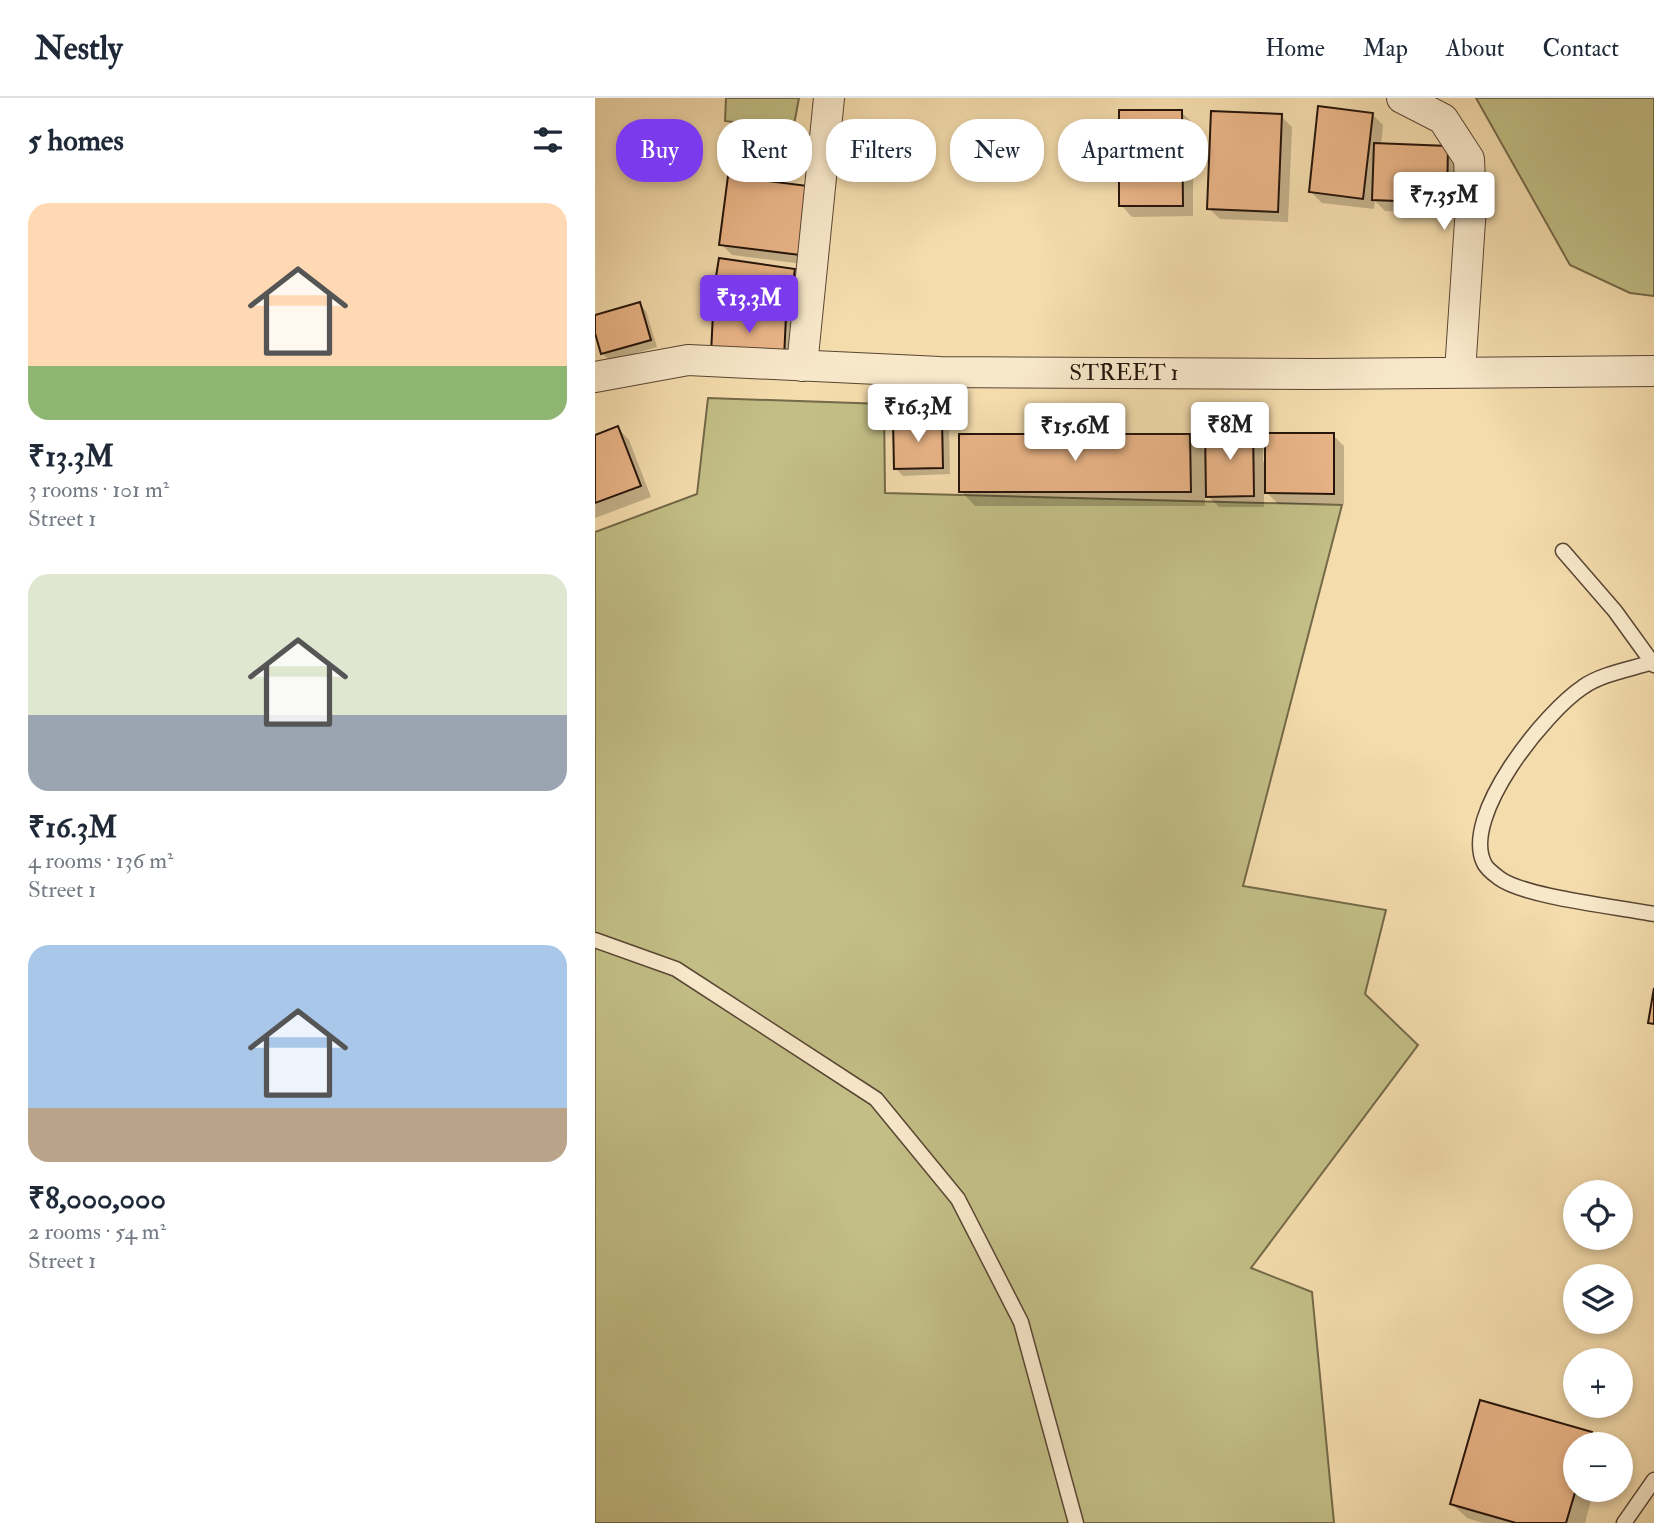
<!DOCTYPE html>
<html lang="en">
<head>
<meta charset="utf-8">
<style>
	:root { --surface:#fff; --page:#f2f2f3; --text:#1f2937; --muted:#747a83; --line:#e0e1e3; --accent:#7c3aed }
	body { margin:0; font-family:"IM FELL Double Pica",serif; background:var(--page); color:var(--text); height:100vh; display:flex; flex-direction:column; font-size:26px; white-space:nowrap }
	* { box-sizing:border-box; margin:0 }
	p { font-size:23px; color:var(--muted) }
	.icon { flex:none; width:38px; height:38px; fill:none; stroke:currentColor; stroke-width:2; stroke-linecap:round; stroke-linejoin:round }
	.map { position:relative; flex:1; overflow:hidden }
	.details { display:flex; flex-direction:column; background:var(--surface); width:595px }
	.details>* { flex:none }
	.top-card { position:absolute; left:21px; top:21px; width:665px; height:63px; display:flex; gap:14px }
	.controls { position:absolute; left:968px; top:1082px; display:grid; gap:14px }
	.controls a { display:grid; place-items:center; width:70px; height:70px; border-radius:50%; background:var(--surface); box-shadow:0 4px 10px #0003; font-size:35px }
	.price { position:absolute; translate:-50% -60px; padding:0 16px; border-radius:7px; background:#fff; color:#222; font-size:23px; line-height:46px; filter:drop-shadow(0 2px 4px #0008) }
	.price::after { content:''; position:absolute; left:50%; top:42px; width:21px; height:16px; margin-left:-10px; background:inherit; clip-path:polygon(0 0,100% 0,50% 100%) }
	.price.current { background:var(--accent); color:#fff }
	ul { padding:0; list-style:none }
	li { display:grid; align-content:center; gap:14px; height:371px; padding:0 28px }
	li span { display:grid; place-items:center; height:217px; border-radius:21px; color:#555 }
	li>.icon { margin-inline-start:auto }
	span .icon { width:126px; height:126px; fill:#fffc; stroke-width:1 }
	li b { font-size:30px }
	h2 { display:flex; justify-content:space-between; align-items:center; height:84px; padding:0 28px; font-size:30px }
	.chip { padding:0 24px; border-radius:28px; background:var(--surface); box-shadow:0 4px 10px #0003; font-size:24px; line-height:63px }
	.chip.current { background:var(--accent); color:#fff }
	header { display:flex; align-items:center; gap:42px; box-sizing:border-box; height:98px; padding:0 35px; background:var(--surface); border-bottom:2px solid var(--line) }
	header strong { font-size:33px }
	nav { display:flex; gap:38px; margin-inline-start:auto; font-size:24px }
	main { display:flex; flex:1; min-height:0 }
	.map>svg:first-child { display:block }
</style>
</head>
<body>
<header>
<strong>Nestly</strong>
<nav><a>Home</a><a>Map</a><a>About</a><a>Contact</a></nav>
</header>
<main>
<section class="details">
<h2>5 homes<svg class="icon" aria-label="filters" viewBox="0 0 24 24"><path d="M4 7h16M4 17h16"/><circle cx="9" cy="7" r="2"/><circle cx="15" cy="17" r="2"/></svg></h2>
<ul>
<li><span style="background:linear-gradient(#ffd9b3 75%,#8fb573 0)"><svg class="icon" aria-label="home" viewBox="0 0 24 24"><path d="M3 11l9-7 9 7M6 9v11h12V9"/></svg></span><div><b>₹13.3M</b><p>3 rooms · 101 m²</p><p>Street 1</p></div></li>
<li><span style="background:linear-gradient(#dfe7d0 65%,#9aa5b1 0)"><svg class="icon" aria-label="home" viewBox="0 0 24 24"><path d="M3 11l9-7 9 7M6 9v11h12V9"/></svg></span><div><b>₹16.3M</b><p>4 rooms · 136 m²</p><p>Street 1</p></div></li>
<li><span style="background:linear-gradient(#a9c7e8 75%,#b9a48a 0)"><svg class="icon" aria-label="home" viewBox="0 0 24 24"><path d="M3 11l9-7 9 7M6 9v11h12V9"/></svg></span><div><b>₹8,000,000</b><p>2 rooms · 54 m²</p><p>Street 1</p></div></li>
</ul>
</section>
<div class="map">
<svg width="1059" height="1425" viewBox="0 0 1059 1425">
	<rect width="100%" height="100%" fill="#f4dcad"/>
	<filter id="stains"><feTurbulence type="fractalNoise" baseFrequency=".00286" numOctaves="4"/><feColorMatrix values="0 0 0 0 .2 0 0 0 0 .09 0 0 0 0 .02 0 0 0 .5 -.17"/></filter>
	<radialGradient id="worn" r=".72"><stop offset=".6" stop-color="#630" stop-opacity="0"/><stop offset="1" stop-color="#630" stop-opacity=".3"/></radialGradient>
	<path fill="#c2be85" stroke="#746948" stroke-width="2" d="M131,0H204L198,32L130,23Z
		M881,0H1059V198L1035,195L975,167Z
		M113,300L289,306L290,395L747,407L648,788L791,812L770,896L823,947L656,1170L717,1194L739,1425H0V434L102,396Z"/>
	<path fill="#0003" d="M586,14L598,25V118L537,119L526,107Z
		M777,16L788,27L786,47L853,50L864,61L862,116L790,113L780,103L779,111L727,105L716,94Z
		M686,18L697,29L693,124L625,121L613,110Z
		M221,90L223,168L137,157L126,146Z
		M199,172L210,183L205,223L192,222L198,227L196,266L140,215L131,213L119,202Z
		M44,206L51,213L62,249L15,263L8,256L0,219Z
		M347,323L354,330L355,376L308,378L300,370Z
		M23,330L34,342L56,399L0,420V339Z
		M657,331L668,342V364L738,337L749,348V406H683L669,392V409H624L610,395V408H380L366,393L595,338L612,355Z
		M996,1335L1007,1346H980V1391H999L990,1425H888L872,1420L857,1406Z"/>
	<path fill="#eab588" stroke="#25140b" stroke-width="2" d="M723,8L778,15L768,101L714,94Z
		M524,12H587L588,108H524Z
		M616,13L687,16L683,114L612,111Z
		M779,45L853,48L852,105L777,102Z
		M133,78L221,89L213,158L124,147Z
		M124,160L200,171L194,213L117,203Z
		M45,204L56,242L6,256L0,235V217Z
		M118,215L191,218L189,260L116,256Z
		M347,321L348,370L299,371L298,322Z
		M23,328L46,388L0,405V337Z
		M658,329L659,398L611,399L610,330Z
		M670,335H739V396L670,395Z
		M364,336H595L596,394H364Z
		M1059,890V926L1053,925Z
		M885,1302L997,1334L994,1346H980L981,1391L971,1425H921L855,1406Z"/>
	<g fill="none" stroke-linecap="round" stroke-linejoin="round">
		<defs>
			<path id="service" d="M968,453L1020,513L1059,567
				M1058,564C1036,571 1006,576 988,589C950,614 866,718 889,765C891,770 900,777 904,780C929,799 1024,809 1059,816
				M0,842L81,871L281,1001L363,1101L426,1224L481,1425
				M1029,1425L1059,1382"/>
			<path id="minor" d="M807,0L848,21L874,61L876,108L865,274
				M207,268L234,0
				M0,279L93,262L345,274L720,276L1059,273"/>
		</defs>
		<use href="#service" stroke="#594634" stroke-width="17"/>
		<use href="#minor" stroke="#594634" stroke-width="32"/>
		<use href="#service" stroke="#f8e8ca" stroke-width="14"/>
		<use href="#minor" stroke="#f8e8ca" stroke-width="30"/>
	</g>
	<g text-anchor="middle" stroke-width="5" stroke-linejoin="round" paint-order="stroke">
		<g font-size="23" fill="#25140b" stroke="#f8e8ca">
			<text x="529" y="282">STREET 1</text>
		</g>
	</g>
	<rect width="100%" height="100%" filter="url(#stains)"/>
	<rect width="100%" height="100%" fill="url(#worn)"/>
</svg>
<div class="controls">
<a><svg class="icon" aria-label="locate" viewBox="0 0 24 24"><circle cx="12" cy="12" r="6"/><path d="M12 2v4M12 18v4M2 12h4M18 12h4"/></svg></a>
<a><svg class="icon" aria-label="layers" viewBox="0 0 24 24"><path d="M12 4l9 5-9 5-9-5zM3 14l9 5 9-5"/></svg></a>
<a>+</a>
<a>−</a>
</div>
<b class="price" style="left:849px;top:134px">₹7.35M</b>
<b class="price current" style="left:154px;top:237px">₹13.3M</b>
<b class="price" style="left:323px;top:346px">₹16.3M</b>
<b class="price" style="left:635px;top:364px">₹8M</b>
<b class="price" style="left:480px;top:365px">₹15.6M</b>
<div class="top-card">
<a class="chip current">Buy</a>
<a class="chip">Rent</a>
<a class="chip">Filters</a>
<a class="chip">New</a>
<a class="chip">Apartment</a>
</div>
</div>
</main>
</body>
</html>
